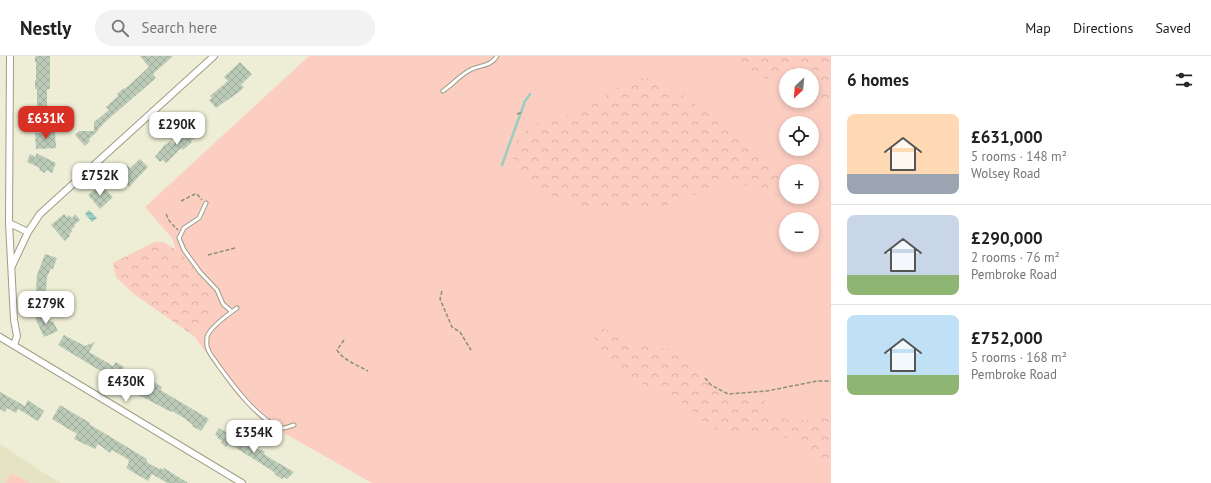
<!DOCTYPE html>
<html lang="en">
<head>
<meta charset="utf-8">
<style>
	:root { --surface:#fff; --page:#f2f2f2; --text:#222; --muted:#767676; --line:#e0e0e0; --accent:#d93025 }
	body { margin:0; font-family:"PT Sans",sans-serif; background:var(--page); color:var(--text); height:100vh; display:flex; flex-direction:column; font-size:15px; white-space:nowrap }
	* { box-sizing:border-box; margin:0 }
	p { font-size:13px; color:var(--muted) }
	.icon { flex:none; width:22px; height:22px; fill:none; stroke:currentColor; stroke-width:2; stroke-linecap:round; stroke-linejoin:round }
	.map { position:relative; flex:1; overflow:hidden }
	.panel { display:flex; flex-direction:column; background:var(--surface); width:380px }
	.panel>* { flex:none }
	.needle { width:26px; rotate:206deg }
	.tools { position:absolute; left:779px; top:12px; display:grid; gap:8px }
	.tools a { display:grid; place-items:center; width:40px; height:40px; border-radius:50%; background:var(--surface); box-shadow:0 2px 6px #0003; font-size:20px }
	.price { position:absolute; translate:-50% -34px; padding:0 9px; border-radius:8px; background:#fff; color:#222; font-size:13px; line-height:26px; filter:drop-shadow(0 1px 2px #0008) }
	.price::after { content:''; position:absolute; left:50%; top:24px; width:12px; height:9px; margin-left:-6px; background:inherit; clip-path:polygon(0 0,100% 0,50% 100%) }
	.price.active { background:var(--accent); color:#fff }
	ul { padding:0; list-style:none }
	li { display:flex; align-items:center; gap:12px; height:100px; padding:0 16px }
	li+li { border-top:1px solid var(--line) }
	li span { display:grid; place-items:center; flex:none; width:112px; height:80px; border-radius:8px; color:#555 }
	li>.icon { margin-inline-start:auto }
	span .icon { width:48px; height:48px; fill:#fffc; stroke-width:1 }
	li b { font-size:17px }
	h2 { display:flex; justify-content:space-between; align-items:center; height:48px; padding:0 16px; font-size:17px }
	header { display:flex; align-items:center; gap:24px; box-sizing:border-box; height:56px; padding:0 20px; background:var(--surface); border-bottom:1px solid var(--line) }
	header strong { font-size:19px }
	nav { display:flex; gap:22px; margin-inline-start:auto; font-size:14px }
	.search { width:280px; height:36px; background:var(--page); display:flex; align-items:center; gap:10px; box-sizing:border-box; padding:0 14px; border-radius:22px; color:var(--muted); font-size:15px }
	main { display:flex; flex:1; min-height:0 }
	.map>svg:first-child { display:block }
</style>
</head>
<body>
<header>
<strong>Nestly</strong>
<div class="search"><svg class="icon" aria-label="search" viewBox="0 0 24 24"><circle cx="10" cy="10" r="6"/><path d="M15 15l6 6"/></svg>Search here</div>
<nav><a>Map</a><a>Directions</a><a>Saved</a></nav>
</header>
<main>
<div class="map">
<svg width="831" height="427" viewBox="0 0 831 427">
	<defs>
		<pattern id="forest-crowns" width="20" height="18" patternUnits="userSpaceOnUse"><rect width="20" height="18" fill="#fbcec1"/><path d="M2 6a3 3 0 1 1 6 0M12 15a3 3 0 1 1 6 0" fill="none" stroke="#d6b0a5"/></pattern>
		<pattern id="water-rules" width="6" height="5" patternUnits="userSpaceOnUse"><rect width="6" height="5" fill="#98cfc0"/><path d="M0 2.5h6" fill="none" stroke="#82b1a4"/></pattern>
		<pattern id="building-cross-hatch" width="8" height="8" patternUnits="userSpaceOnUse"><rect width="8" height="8" fill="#bbcbb8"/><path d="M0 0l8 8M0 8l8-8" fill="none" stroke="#a0ad9d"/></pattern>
	</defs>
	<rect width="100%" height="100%" fill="#eeeed6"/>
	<path fill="#e4e4c4" d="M0,388L44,417L61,427H0Z"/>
	<path fill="#fbcec1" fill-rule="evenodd" d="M309,0H831V427H372L261,364L235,337L194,280L134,238L116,221L113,207L155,186H163L176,194L172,182L145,151ZM786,19H812V45H786ZM786,67H812V93H786ZM786,115H812V141H786ZM786,163H812V189H786Z
		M11,417L31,427H6Z"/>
	<path fill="url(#forest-crowns)" d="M733,0H831V51L812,44V19H786V32L748,13Z
		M648,22L679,36L753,92L786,129V141H800L805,145L800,150L784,141L752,130L721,128L658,153L599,156L555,141L517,118L512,98L519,80L540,66L585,54L629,24Z
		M155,186C158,186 162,186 164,187C184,195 215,232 210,255C208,265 200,272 194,280L134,238L116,221L113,207Z
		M603,273L618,277L647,291L670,293L691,302L714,335L733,340L757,339L764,342C766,349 767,355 773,359C785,367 817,364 831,362V405L821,401L806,390L792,382L728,379L706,368L683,347L626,320L598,301L592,292L594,280Z"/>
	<path fill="url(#water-rules)" d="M89,154L97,162L92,166L85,158Z"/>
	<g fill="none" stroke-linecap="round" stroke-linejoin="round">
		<path stroke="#98cfc0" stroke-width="2.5" d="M502,109L525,45L530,38"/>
	</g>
	<path fill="url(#building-cross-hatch)" d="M35,0H50V33H47V64L35,65L34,58H37V33H35V24H36V6H35Z
		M140,0H173L153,18L156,22L105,66L97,75H98L89,83L90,85L85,90L75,79L79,75H94V66L109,54L106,51L118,40L117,38L124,32L125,33L149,11Z
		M240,6L252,18L241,29L244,31L239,36L216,52L209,44L212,42L210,40L228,25L224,21Z
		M195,70L200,77L191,85L192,86L183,94L181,92L166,107L163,104L160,106L155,101L165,88L166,89L170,85L173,88Z
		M55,76L56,92L36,93L35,77Z
		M36,97L56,107L52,117L46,114L45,117L39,114L40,112L27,106L30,98L36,101Z
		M140,103L148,111L129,131L119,119L127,109L130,112Z
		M98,131L101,134L104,132L113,141L100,153L88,139Z
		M64,158L67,161L69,159L72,162L75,158L80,164L74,169L75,170L71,174L72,175L69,179L70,180L65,185L51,169Z
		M45,198L57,202L53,213L51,212L47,221L45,249H35L37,219Z
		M46,256L50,266L53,265L58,275L44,281L35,262Z
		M64,279L85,290L95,286L89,296L113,310L116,306L124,311L122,315L138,325L142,317L150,322L149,323L162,331L161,334L162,335L209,363L201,375L192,370L193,369L184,362L172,355L171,356L137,338L139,335L123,326L122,328L58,289Z
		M0,336L25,350L28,344L44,355L38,365L18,353L16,357L7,352L5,356L0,353Z
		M60,349L90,367L89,368L147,403L146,404L148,407L159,413L160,412L164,414V412L188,427H167L152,418L148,425L126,412L129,407L128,406L129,404L112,394L110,397L98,388L95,393L74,383L77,378L52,363Z
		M219,372L245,388V387L259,394L260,393L265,396L264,398L268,401L294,416L287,423L284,421L282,423L274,418L275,417L268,412L233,390L232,391L228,388L226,391L221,387L222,385L217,382L218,381L215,379Z"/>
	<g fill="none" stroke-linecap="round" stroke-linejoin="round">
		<defs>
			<path id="lane" d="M443,35C453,28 461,18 472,13C482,9 491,10 497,0
				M206,147L199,162L184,172L179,182L184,194L200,216L217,234L223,248L231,255
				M237,252C230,257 209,272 207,281C207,285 206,290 208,293C210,299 215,304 218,309C231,327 260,367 283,372C287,372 290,370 294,369"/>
			<path id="street" d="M10,0L9,167L14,264L17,280L14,289
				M9,167L28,176
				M12,210L28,176L40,158L214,0
				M0,281L242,427"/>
		</defs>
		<use href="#lane" stroke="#9d9d87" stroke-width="5"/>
		<use href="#street" stroke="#9d9d87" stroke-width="8"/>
		<path stroke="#8e8e7d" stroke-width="1.5" stroke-dasharray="4 2" stroke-linecap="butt" d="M517,58L523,56
			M181,145L195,138H197L202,144
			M166,158L170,166L178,174
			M208,199L235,192
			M442,235L440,243L452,271L460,276L471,294
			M344,284L337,294C343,304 357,309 368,315
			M705,322L711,329L728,338L767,335L817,325H831"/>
		<use href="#lane" stroke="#fff" stroke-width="3"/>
		<use href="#street" stroke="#fff" stroke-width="6"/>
	</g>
</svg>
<div class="tools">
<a><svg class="needle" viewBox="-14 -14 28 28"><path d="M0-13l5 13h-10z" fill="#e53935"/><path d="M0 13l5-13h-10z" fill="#767676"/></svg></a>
<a><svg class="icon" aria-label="locate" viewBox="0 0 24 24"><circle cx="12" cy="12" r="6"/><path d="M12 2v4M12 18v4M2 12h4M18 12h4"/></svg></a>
<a>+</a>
<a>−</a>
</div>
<b class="price active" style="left:46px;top:84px">£631K</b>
<b class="price" style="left:177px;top:90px">£290K</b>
<b class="price" style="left:100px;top:141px">£752K</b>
<b class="price" style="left:46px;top:269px">£279K</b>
<b class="price" style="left:126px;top:347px">£430K</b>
<b class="price" style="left:254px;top:398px">£354K</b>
</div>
<section class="panel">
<h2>6 homes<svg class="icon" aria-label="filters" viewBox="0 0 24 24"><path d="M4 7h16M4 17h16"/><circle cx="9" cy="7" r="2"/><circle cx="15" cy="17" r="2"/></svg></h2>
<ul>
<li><span style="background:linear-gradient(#ffd9b3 75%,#9aa5b1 0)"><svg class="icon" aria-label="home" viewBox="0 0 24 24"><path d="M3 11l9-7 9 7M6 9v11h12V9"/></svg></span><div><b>£631,000</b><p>5 rooms · 148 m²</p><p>Wolsey Road</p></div></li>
<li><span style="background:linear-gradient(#c9d6e8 75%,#8fb573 0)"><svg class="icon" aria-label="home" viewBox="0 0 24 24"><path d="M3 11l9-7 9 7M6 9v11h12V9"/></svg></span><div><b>£290,000</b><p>2 rooms · 76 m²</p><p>Pembroke Road</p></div></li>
<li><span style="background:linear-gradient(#bfe0f5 75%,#8fb573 0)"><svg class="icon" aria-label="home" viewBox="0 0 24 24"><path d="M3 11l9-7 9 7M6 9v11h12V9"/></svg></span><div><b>£752,000</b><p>5 rooms · 168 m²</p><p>Pembroke Road</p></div></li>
</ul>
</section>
</main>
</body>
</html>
